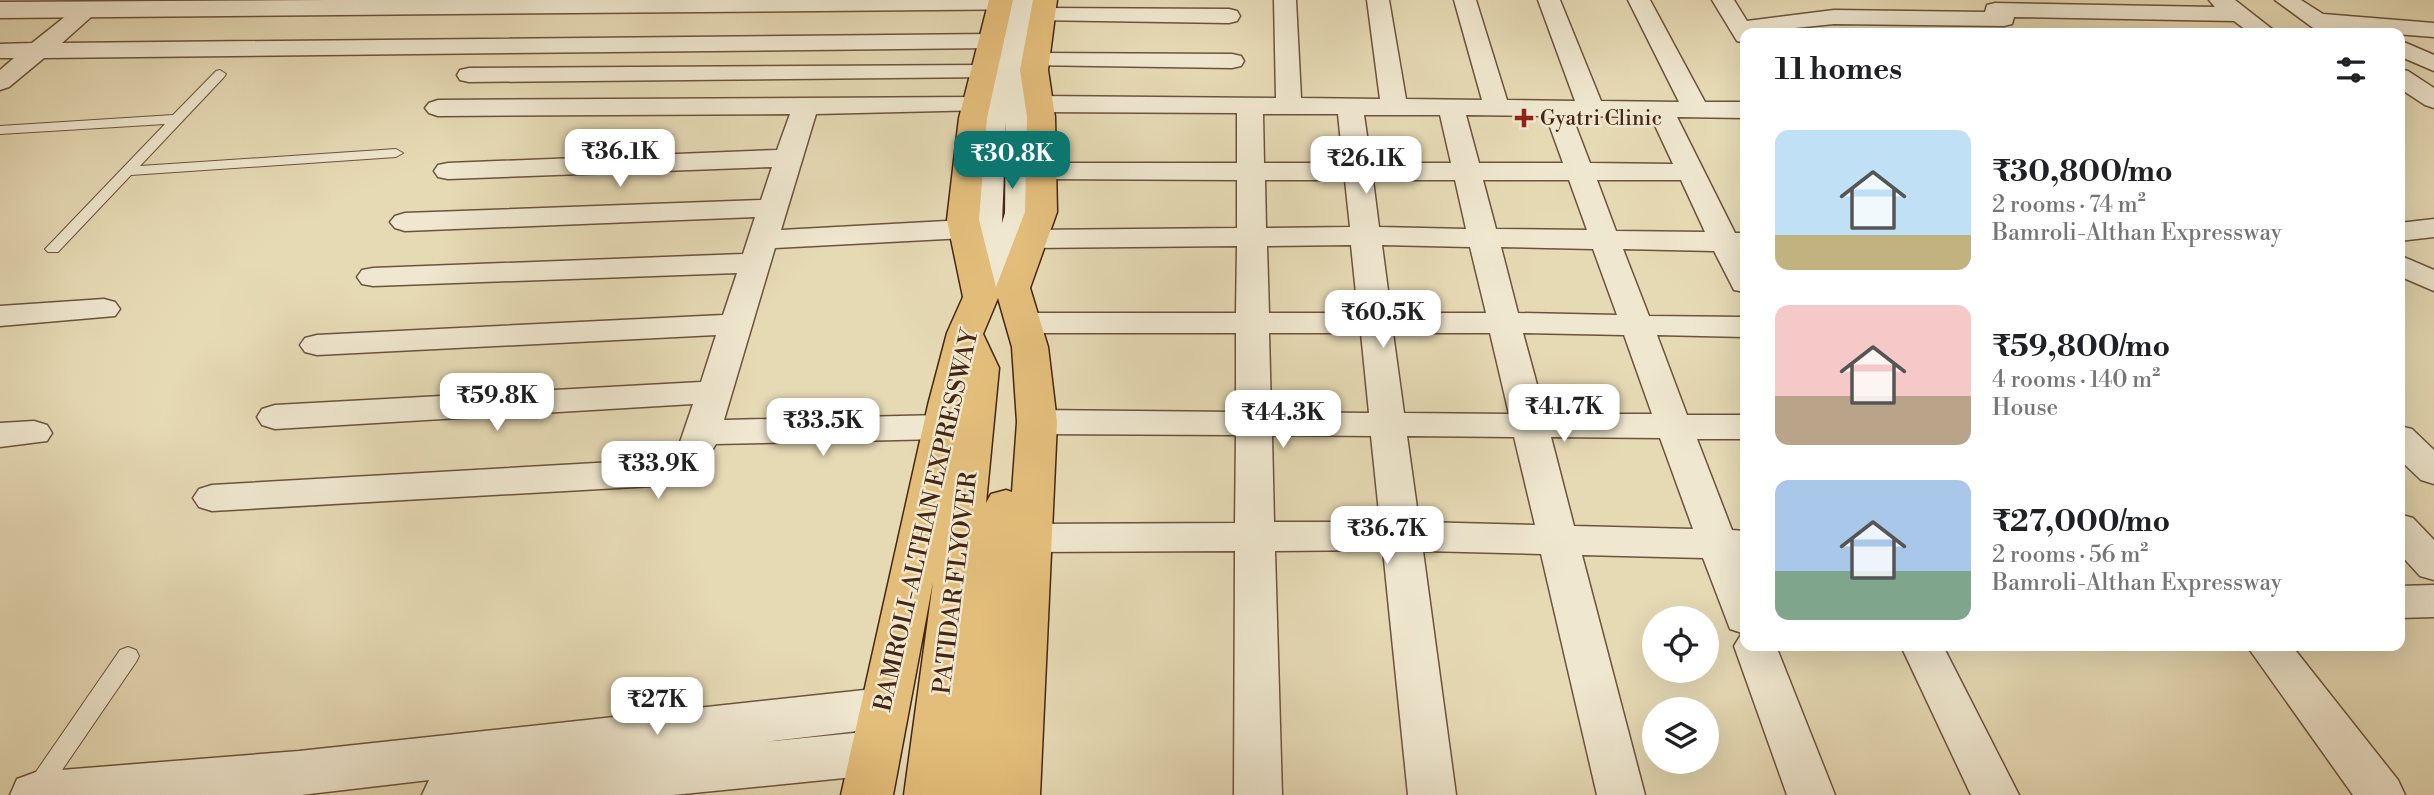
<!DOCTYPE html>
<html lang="en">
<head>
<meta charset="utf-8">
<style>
	:root { --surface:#fff; --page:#f6f6f6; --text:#202124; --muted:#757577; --accent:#0f766e }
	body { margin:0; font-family:"Libre Bodoni",serif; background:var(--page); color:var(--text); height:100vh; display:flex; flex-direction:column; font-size:26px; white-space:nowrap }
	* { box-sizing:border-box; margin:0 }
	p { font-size:23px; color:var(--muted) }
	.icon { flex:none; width:38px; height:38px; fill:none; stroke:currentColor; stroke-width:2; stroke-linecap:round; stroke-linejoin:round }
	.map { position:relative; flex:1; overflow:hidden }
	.sheet { position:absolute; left:1740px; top:28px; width:665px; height:623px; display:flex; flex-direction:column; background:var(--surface); border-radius:14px; box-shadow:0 7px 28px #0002 }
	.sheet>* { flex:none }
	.tools { position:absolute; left:1642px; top:606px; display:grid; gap:14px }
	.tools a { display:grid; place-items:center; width:77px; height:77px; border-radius:50%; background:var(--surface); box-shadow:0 7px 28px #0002; font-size:35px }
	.price { position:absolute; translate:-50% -60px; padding:0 16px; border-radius:14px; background:#fff; color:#222; font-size:23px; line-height:46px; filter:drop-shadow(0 2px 4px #0008) }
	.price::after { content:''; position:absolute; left:50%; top:42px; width:21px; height:16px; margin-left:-10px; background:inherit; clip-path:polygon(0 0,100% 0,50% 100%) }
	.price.current { background:var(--accent); color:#fff }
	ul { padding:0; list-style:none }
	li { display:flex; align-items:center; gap:21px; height:175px; padding:0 35px }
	li span { display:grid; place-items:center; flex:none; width:196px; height:140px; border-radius:14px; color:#555 }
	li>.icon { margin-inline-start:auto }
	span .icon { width:84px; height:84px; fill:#fffc; stroke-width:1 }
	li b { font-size:30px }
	h2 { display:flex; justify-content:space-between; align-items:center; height:84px; padding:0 35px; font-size:30px }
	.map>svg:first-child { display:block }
</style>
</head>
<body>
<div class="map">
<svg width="2434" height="795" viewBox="0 0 2434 795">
	<rect width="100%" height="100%" fill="#e6dab5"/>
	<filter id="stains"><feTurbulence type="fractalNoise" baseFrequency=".00286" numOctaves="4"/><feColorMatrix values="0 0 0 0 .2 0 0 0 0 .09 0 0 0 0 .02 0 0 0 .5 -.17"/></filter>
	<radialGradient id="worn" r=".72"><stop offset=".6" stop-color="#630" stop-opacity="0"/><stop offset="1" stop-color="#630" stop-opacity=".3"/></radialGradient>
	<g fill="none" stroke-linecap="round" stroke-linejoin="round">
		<defs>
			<path id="service" d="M220,70L226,74L224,77L140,166L396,149L403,153L396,157L131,175L58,252H48L45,249L48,246L165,124L0,134V126L173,115L216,71Z
				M128,647L136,650L139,656L136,662L45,795H20L120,650Z"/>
			<path id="minor" d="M1274,0H1296L1301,98L1380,99L1367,0H1389L1406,99L1482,100L1454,0H1476L1507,100L1575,101L1538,0H1560L1601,101L1679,102L1628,0H1650L1705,102H1745V118L1677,117L1735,233H1745V292L1734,290L1714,251L1623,249L1649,316L1745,317V337L1657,335L1687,415H1745V439H1697L1732,530L1745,531V646H1776L1835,795H1787L1734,646L1742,633L1730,629L1703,558L1582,555L1645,795H1597L1541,554L1423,551L1456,795H1408L1383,550L1275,551L1282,795H1234L1235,551L1030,552L1016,548L1010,538L1016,528L1030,524L1235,523L1236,435L1037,434L1024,430L1019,422L1024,414L1037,410L1236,412V333H1023L1011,330L1007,323L1011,316L1023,313H1236L1237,246L1031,248L1020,245L1016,239L1020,233L1031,230L1237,228V180L1041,179L1031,177L1027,171L1031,165L1041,163H1237V113L1039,112L1030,109L1026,104L1030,99L1039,96L1276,98ZM1263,114H1338L1343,163H1264ZM1364,115H1440L1451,163H1371ZM1466,115L1546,116L1563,163H1479ZM1572,116L1651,117L1673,164L1590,163ZM1265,180H1345L1350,227L1266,228ZM1373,180H1455L1466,229L1379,227ZM1483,180H1569L1587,230L1496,229ZM1597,180H1681L1705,232L1616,231ZM1351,245L1358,313H1269L1267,246ZM1382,245L1470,247L1486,313H1391ZM1501,247L1593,249L1617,315L1518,313ZM1269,333H1361L1369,413L1271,412ZM1393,333H1490L1509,414L1404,413ZM1523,333L1624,335L1652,414H1545ZM1272,435L1371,436L1380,522H1274ZM1407,436L1514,437L1535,525L1419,522ZM1551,437L1660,438L1693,529L1574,526Z
				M1712,0H1734L1747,21L1834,10L1985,12L1987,5L1995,3L2215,7L2209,0H2235L2277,33H2250L2234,21L2014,17L2012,24L2004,26L1834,24L1745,33V43L1737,41Z
				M2275,0H2301L2323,14L2434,23V37L2345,30L2347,33H2320Z
				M89,2L97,4L100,9L62,43L992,34L1000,36L1004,41L1000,46L992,48L44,58L9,87L0,90V70L14,58H0V44L32,43L81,4Z
				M1042,8L1229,9L1237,11L1240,16L1237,21L1229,23L1034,20L1031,15L1034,10Z
				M2399,40L2434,55V71L2399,56Z
				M1035,53L1232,54L1241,56L1244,61L1241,66L1232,68L1026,65L1023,60L1026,55Z
				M984,65L993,67L996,72L993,77L469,82L460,80L457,75L460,70L469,68Z
				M2399,69L2408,71L2434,88V108L2425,105L2399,88Z
				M976,97L985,100L989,105L985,110L816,114L781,230L965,220L975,223L980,229L975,235L965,238L775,248L724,420L942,415L955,419L960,427L955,435L942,439L716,444L697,475L671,485L212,511L199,507L193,498L199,489L212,485L666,459L677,451L693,404L275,429L262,425L257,417L262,409L275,405L701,382L716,335L317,355L305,352L300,345L305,338L317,335L723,315L737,273L373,286L362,284L357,277L362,270L373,268L743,254L755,217L405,231L395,228L390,222L395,216L405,213L761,200L772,167L448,179L438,177L434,171L438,165L448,163L777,150L790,114L438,116L429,113L425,108L429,103L438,100Z
				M2434,219V237L2399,241V223Z
				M2399,255L2434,270V291L2399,276Z
				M104,299L115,302L120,309L115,316L0,326V306Z
				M34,421L47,425L52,433L47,441L0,447V423Z
				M2399,426L2412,429L2434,450V484L2421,480L2399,459Z
				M2399,514L2413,518L2434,540V580L2420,576L2399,553Z
				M2434,585V617L2399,618V586Z
				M1901,646H1943L2019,795H1971Z
				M2247,646H2292L2398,780L2405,795H2353Z"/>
			<path id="tertiary" d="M328,0H1052L1053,2L1050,7L1041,9L0,18V2Z
				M883,688L900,694L908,708L900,722L883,728L764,742L874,731L892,738L899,753L892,768L874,775L673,795H422L429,780L301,795H10L17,779L36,772L299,751Z"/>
			<path id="secondary" d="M1011,0H1035L1023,70L1035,123L1037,213L1023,268L1030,288L1025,295L1013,298L1000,294L993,304L981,308L969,304L963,297L971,275L969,207L977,123L995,70ZM1006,121L1005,213L1002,223Z"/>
			<path id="primary" d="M989,0H1013L987,118L979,220L996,287L1025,212L1027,117L1020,70L1033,0H1057L1048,70L1055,117L1057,212L1030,288L1048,347L1057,422L1040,795H904L933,582L893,795H841L928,405L947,333L963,297L947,220L959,118ZM998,298L1012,347L1017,422L1012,492L1006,490L991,494L986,503L999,368L983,334Z"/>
		</defs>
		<use href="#service" stroke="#6d533c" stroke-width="2"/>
		<use href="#minor" stroke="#6d533c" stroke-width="3"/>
		<use href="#tertiary" stroke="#6d533c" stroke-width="3"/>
		<use href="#secondary" stroke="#452614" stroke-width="3"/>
		<use href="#primary" stroke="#452614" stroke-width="3"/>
		<use href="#service" fill="#efe7cf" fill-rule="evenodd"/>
		<use href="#minor" fill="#efe7cf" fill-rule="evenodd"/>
		<use href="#tertiary" fill="#efe7cf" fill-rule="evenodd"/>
		<use href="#secondary" fill="#efe7cf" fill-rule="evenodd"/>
		<use href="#primary" fill="#e3bd7a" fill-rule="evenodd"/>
	</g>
	<path fill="#8f2418" stroke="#efe7cf" stroke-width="2.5" d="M1520.5 107.5h7v7h7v7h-7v7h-7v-7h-7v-7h7z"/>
	<g text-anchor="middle" stroke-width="5" stroke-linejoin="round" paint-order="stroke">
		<g font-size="21" fill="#452614" stroke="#efe7cf" text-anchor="start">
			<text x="1540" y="125">Gyatri Clinic</text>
		</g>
		<g font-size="24" fill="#452614" stroke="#efe7cf">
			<text transform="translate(926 520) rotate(-77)" y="8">BAMROLI-ALTHAN EXPRESSWAY</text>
			<text transform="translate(955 583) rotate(-83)" y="8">PATIDAR FLYOVER</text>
		</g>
	</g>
	<rect width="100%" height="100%" filter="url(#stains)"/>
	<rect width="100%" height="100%" fill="url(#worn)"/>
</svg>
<div class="tools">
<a><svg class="icon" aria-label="locate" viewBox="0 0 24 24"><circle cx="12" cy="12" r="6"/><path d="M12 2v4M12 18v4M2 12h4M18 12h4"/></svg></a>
<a><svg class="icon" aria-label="layers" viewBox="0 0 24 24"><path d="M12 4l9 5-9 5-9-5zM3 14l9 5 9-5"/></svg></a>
</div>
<b class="price" style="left:620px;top:189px">₹36.1K</b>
<b class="price current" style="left:1012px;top:191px">₹30.8K</b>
<b class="price" style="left:1366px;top:196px">₹26.1K</b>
<b class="price" style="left:1383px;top:350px">₹60.5K</b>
<b class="price" style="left:497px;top:433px">₹59.8K</b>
<b class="price" style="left:1564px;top:444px">₹41.7K</b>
<b class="price" style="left:1283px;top:450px">₹44.3K</b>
<b class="price" style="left:823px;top:458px">₹33.5K</b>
<b class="price" style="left:658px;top:501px">₹33.9K</b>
<b class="price" style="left:1387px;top:566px">₹36.7K</b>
<b class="price" style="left:657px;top:737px">₹27K</b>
<section class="sheet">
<h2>11 homes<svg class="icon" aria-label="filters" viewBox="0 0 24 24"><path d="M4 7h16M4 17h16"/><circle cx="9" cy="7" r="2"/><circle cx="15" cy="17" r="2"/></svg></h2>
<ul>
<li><span style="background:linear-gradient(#bfe0f5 75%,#c2b280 0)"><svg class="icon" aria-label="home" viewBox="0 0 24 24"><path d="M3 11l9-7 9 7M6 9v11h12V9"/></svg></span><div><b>₹30,800/mo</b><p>2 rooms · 74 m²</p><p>Bamroli-Althan Expressway</p></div></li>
<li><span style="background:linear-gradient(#f6c9c9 65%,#b9a48a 0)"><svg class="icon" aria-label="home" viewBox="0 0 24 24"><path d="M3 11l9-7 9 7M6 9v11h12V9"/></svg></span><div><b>₹59,800/mo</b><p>4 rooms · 140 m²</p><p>House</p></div></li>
<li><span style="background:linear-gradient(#a9c7e8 65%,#7fa58c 0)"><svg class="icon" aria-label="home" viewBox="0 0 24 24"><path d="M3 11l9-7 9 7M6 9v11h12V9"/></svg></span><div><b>₹27,000/mo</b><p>2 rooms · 56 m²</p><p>Bamroli-Althan Expressway</p></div></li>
</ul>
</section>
</div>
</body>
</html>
